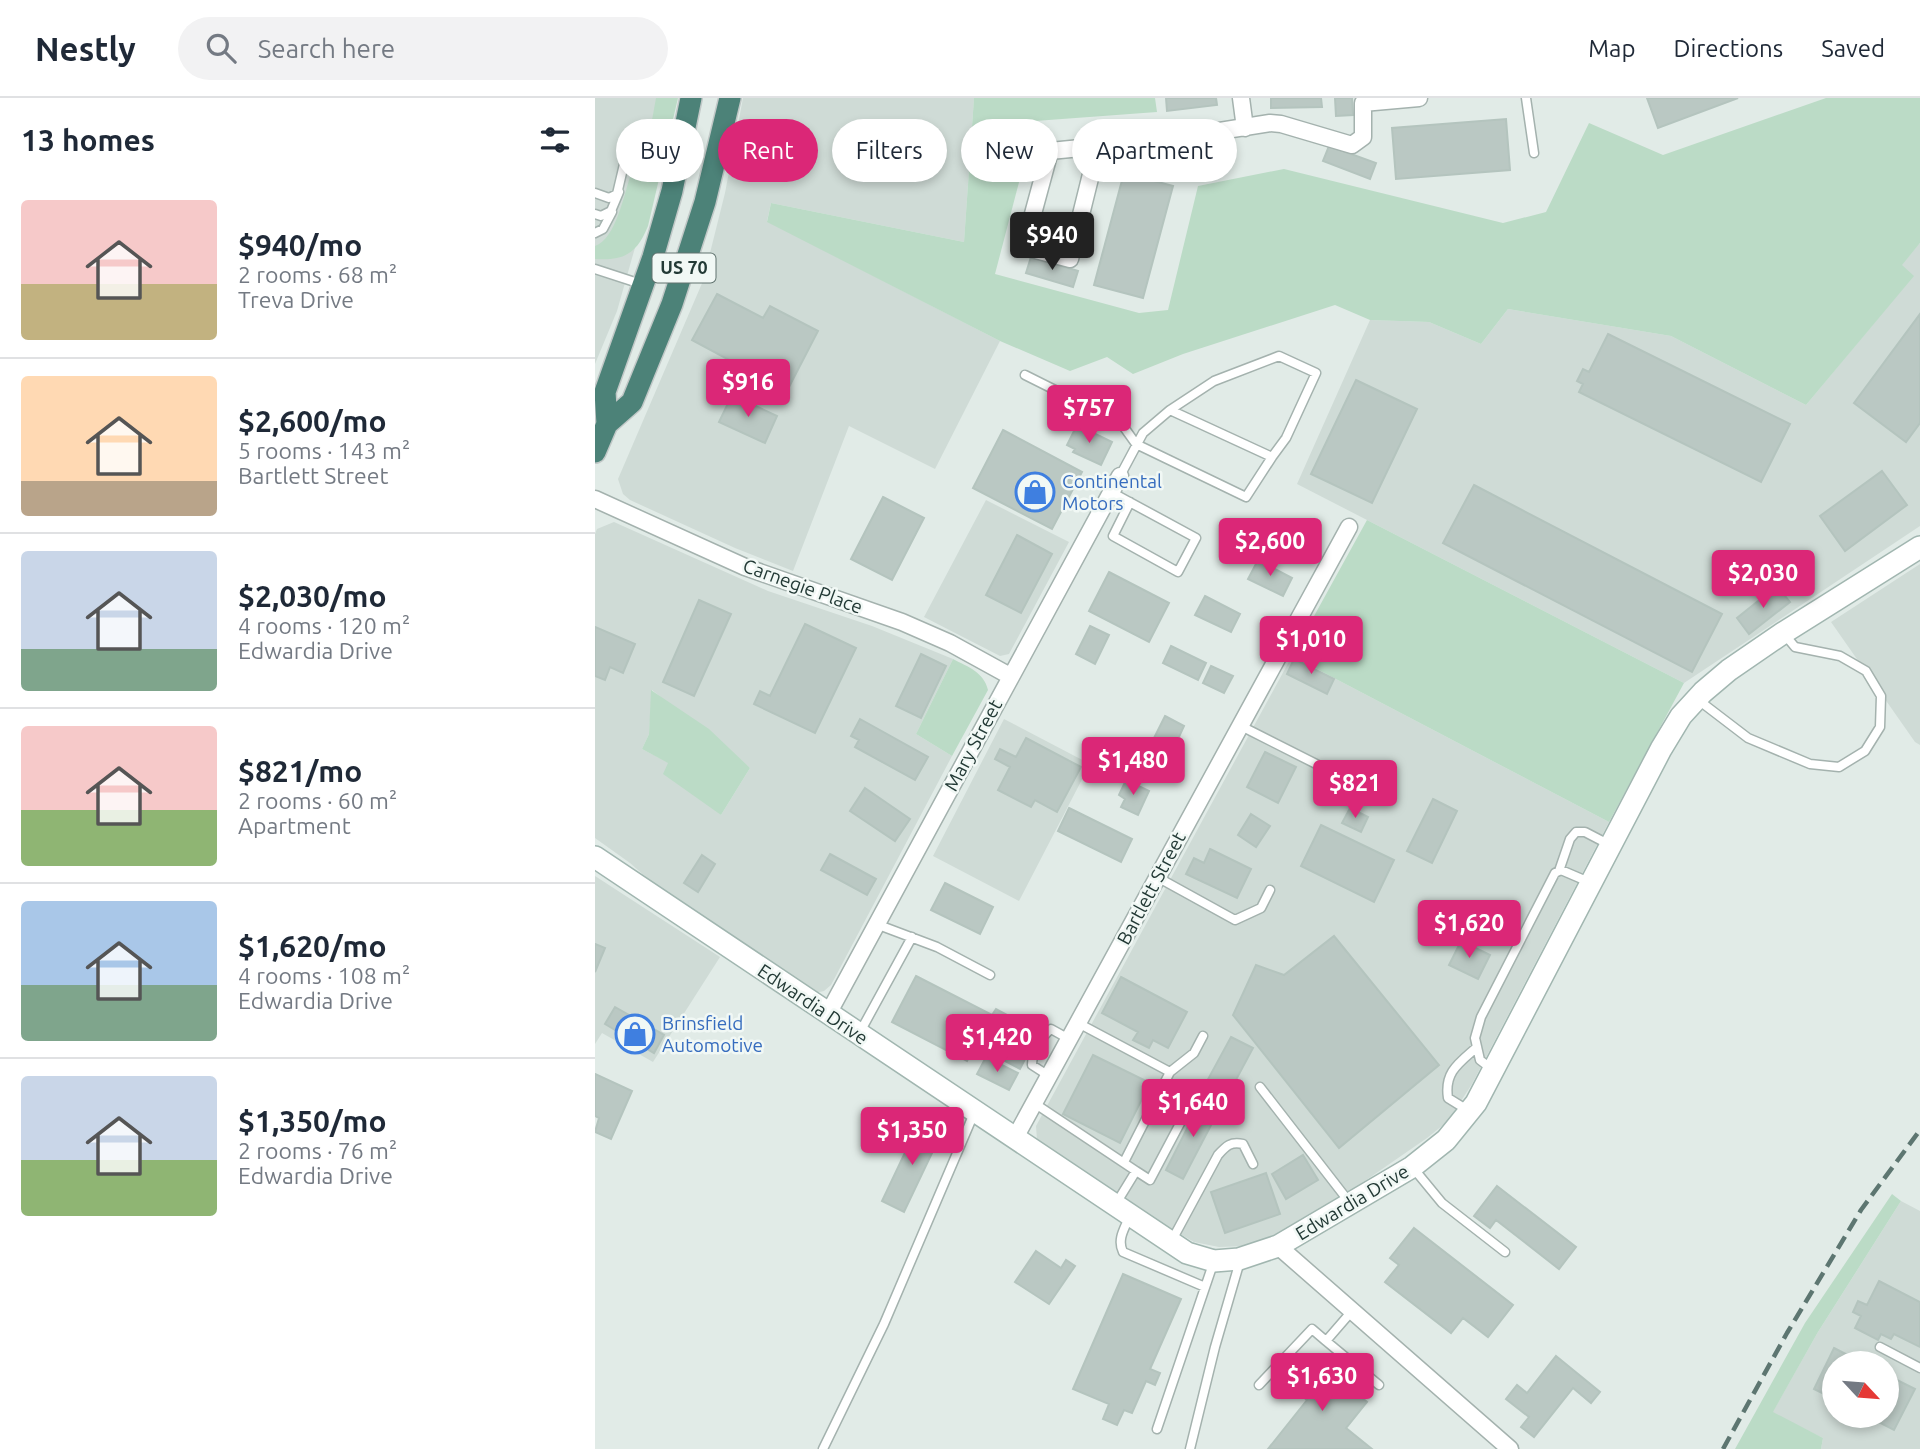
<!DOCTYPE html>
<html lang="en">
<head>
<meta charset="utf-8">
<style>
	:root { --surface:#fff; --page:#f2f2f3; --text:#1f2937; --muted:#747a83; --line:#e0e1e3; --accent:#db2777 }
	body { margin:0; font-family:Ubuntu,sans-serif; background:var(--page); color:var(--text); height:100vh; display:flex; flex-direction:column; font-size:26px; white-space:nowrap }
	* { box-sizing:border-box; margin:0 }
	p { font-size:23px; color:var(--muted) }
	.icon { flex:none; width:38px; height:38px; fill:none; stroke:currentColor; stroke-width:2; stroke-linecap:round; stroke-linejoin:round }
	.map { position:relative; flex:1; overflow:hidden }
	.side { display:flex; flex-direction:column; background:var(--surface); width:595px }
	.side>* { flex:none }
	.guide { position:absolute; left:21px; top:21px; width:665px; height:63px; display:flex; gap:14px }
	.needle { width:46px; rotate:116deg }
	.controls { position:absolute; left:1227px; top:1253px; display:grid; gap:14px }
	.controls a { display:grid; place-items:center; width:77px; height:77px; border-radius:50%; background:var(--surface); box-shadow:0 4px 10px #0003; font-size:35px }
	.price { position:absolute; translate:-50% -60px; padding:0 16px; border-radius:7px; background:var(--accent); color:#fff; font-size:23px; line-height:46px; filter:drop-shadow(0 2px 4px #0008) }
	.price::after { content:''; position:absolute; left:50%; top:42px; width:21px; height:16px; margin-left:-10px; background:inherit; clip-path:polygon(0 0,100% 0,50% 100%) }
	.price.active { background:#222; color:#fff }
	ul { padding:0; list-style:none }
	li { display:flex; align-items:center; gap:21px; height:175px; padding:0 21px }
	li+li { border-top:2px solid var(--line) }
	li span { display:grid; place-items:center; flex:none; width:196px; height:140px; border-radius:7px; color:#555 }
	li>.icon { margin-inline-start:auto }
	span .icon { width:84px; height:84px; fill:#fffc; stroke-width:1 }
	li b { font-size:30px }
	h2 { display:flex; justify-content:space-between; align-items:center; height:84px; padding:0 21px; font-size:30px }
	.pill { padding:0 24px; border-radius:32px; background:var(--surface); box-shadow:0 4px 10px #0003; font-size:24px; line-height:63px }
	.pill.active { background:var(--accent); color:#fff }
	header { display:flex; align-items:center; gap:42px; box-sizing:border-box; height:98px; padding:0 35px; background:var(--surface); border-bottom:2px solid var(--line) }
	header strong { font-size:33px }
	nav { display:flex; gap:38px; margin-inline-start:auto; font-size:24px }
	.search { width:490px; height:63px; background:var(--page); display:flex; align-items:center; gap:18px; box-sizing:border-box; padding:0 24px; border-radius:38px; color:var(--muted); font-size:26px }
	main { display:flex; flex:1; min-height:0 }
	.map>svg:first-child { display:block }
</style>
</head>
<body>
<header>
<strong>Nestly</strong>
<div class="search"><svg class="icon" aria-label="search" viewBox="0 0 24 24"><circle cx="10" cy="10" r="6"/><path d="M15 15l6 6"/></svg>Search here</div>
<nav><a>Map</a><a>Directions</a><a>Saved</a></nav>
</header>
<main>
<section class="side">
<h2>13 homes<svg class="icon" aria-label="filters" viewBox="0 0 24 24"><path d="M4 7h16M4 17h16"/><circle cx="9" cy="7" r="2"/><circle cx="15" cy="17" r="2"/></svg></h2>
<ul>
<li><span style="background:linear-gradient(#f6c9c9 60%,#c2b280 0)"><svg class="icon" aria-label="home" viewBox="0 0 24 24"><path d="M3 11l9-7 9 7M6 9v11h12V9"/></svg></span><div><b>$940/mo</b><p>2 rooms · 68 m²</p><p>Treva Drive</p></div></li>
<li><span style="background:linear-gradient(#ffd9b3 75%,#b9a48a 0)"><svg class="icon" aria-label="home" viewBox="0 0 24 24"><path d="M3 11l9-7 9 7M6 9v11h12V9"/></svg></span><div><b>$2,600/mo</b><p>5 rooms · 143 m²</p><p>Bartlett Street</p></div></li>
<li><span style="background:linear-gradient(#c9d6e8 70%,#7fa58c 0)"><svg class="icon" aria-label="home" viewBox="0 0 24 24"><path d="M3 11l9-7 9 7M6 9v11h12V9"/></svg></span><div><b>$2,030/mo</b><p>4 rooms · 120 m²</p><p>Edwardia Drive</p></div></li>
<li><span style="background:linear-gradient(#f6c9c9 60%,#8fb573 0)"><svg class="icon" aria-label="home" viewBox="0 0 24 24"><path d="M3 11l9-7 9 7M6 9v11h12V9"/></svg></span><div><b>$821/mo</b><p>2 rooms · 60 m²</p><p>Apartment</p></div></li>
<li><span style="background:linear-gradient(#a9c7e8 60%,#7fa58c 0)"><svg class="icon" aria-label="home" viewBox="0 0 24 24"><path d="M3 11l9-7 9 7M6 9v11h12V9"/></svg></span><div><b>$1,620/mo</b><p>4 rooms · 108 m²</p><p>Edwardia Drive</p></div></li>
<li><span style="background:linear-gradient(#c9d6e8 60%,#8fb573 0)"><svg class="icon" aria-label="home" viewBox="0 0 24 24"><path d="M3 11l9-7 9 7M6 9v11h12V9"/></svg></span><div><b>$1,350/mo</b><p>2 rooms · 76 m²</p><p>Edwardia Drive</p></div></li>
</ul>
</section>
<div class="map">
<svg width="1325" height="1351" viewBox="0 0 1325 1351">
	<rect width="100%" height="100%" fill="#e1ebe7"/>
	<path fill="#cfdbd6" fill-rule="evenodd" d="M0,0H76L47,125L22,213L0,266Z
		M148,0H379L369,144L176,105L172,123L405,243L340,371L254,328L198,473L140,450L35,402L28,396L23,381L108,183L130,95Z
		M1325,145V428L1089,585L702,386L775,222L834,224L886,246L913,211L1076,238L1211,307L1318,178L1306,167Z
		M391,402L474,444L414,556L405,558L329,519Z
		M19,424L173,493L277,528L358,561L321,636L357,658L236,887L229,893L220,895L77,802L35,765L0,740V436L2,431ZM57,592L155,670L126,717L74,665L47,651L54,636Z
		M1325,466V647L1320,644L1236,524Z
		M697,558L1014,724L877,986L853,1023L832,1040L764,1087L681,1136L651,1148L624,1149L599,1144L563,1123L442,1042L441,1028Z
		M409,621L495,666L424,803L338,758Z
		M0,778L125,859L58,964L7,935L0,946Z
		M1306,1103L1325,1113V1351H1226L1228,1340L1177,1315L1223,1234ZM1239,1265H1292V1318H1239Z"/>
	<path fill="#bbdbc6" d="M61,0H83L53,128C42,155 30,163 0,161V148C21,141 29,96 36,76L47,77Z
		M379,0H560L562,14L440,23L400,176L544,215L573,212L603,88L689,71L908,125L951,114L994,25L1068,57L1231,0H1325V145L1307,167L1319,178L1211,307L1076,238L913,211L886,246L834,224L775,222L740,207L588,256L538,276L512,259L475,273L405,243L172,124L176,105L369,144Z
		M772,422L1089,585L1014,724L697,558Z
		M358,561C373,569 389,574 393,592L357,658L321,636Z
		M56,592L114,631L155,670L126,717L68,676L73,665L47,651L54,636Z
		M1297,1096L1306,1103L1223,1234L1178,1314L1228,1340L1226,1351H1140L1210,1225Z"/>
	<path fill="#bac8c3" stroke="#b4c4be" stroke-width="2" d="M571,0H621L622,7L572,13Z
		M676,0H726L727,9L676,10Z
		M740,0H757L758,17L741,18Z
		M1052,0H1143L1063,30Z
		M911,21L915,72L801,81L797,30Z
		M621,45L623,62L573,67L572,51Z
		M734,48L781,65L775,81L728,63Z
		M529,75L578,88L548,200L499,187Z
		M436,159L483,173L478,189L431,175Z
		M122,196L168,220L175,208L223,233L192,293L97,242Z
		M1325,216V325L1311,344L1259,305Z
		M1013,236L1195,326L1166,384L984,294L988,286L982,283L988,271L994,274Z
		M761,282L822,311L777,405L716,376Z
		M137,297L182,318L170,345L124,324Z
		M482,327L517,344L506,367L478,354L480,351L472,347Z
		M408,332L487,374L457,431L378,390Z
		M1287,373L1312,407L1250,453L1225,418Z
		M879,387L1127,516L1097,574L848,445Z
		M288,399L329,420L297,482L256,461Z
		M422,437L457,456L426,515L391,497Z
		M663,462L697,480L688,498L653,481Z
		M514,474L574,505L554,544L494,513Z
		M1182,488L1195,504L1154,536L1142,520Z
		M610,498L645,516L636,534L600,517Z
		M104,502L136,516L99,598L68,584Z
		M210,526L261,550L220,635L159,606L165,593L175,598Z
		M495,528L514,537L500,566L481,556Z
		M0,529L40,546L28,575L15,569L10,582L0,578Z
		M576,548L611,565L603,582L568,565Z
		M326,556L351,568L326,620L301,608Z
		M699,561L739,581L732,596L692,576Z
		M616,568L638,578L629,595L608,585Z
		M570,618L589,628L578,652L558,642Z
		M265,621L333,659L320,682L260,649L264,642L256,638Z
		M431,640L486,669L462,714L440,702L436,709L403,692L415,669L400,661L405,651L421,659Z
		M670,654L701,669L683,705L652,689Z
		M531,682L554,693L543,717L526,709L530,701L524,697Z
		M270,690L315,721L300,743L255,713Z
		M838,701L862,713L837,765L812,753Z
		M474,710L537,741L526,764L463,733Z
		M755,710L773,719L766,734L747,725Z
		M656,716L675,728L661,749L643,737Z
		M726,727L799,762L779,804L706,768Z
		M615,751L656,771L642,800L591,776L599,760L609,765Z
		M235,756L281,781L272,797L226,772Z
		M107,757L120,766L103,794L89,785Z
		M350,785L398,809L385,836L336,812Z
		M739,838L844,967L744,1050L638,917L661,867L689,877Z
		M866,843L895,857L883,881L854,867Z
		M0,846L10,850L0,874Z
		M321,878L397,917L401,911L444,934L425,971L380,947L372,963L297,924Z
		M526,879L592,914L573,950L558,942L554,950L538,942L543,934L507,915Z
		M20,909L69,937L59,955L10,926Z
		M636,939L658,950L627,1008L605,996Z
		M498,957L555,985L525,1045L468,1016Z
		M391,959L423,975L414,992L382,976Z
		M0,976L37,993L16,1041L0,1034L4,1020L0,1018Z
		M607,1001L625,1010L588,1081L571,1072Z
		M325,1023L347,1034L309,1114L287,1103Z
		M708,1057L723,1082L691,1101L677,1076Z
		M671,1075L685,1116L630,1135L616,1094Z
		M902,1088L981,1149L964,1171L901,1122L895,1130L879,1118Z
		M819,1130L918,1207L893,1239L868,1220L856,1235L790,1184L804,1167L795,1160Z
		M441,1153L466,1170L471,1162L480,1168L454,1206L420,1184Z
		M528,1176L586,1201L555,1271L565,1275L560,1287L551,1283L537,1315L529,1312L522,1327L508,1321L514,1306L478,1291Z
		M1284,1183L1325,1204V1249L1299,1236L1296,1241L1286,1236L1283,1242L1260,1230L1266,1218L1258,1214L1263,1203L1272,1207Z
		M1239,1250L1268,1265H1239V1301L1219,1291Z
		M961,1258L1005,1294L996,1305L978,1290L939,1339L926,1329L934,1319L911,1301L922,1287L932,1295Z
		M716,1259L772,1304L751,1330L777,1351H673L712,1302L693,1287Z
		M1292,1277L1320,1291L1299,1332L1272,1318H1292Z"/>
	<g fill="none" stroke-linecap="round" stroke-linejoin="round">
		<defs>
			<path id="service" d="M931,0L939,55
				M0,95L14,100L22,96L30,62
				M0,116L6,118L16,113L24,94
				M0,135L8,131L17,114
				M0,171L46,186
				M430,277L526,325L541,346L651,399L677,359L575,312L548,335L525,378
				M575,312L619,283L684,258L721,275L691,340L677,359
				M516,394L601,440L583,474L518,438L535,404
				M1102,601L1153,640L1215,666L1244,669L1270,653L1285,629L1286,598L1271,573L1245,558L1200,549L1190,537
				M644,627L737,674
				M964,773L975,741L981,734H990L1015,747
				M562,779L640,822L666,810L675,792
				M281,826L342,849L395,877
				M483,925L575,974
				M265,934L317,839
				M898,972L885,962L880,940L886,919L960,775L966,772L994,784
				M454,978L437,967C437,955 446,939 456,931L474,941
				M665,989L755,1105
				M439,1005L541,1073L522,1104
				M874,1013L853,1000C849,974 864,965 882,949
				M529,1064L575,974L599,955L608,938
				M819,1071L847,1105L910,1154
				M541,1073L555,1082L590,1016
				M534,1120C529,1131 522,1142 528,1154L610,1189
				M576,1144L623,1057C631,1048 636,1043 648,1046L658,1066
				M731,1243L784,1287
				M1285,1249L1325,1270
				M664,1287L717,1231L731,1243L757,1213
				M562,1331L619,1163
				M228,1351L289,1226L380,1013
				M595,1351L620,1249L645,1163"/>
			<path id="minor" d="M646,0L650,30
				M503,48L475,161L429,149L455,53L568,42L675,25L686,26L757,47L768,39V5L824,0
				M0,401L150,469L307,524L355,545L415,578
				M233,916L525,378
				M420,1040L754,429
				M683,1148L915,1351"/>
			<path id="secondary" d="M0,759L592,1155L619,1163L644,1161L683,1148L817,1069L851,1042L881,1005L1066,651L1086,618L1108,594L1134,572L1188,535L1325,449"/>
			<path id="trunk" d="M12,326L10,294L58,159L77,93L96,0
				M0,354L12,326L37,304L77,206L110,104L135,0"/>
		</defs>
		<use href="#service" stroke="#a4b2ae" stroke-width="11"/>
		<use href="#minor" stroke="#a4b2ae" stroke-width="19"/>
		<use href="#secondary" stroke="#a1b6b0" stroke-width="24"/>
		<use href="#trunk" stroke="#c1c8c7" stroke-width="24"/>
		<use href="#service" stroke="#fff" stroke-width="8"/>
		<use href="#minor" stroke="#fff" stroke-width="16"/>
		<use href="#secondary" stroke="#fff" stroke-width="21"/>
		<use href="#trunk" stroke="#4c8278" stroke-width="21"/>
		<path stroke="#5d7671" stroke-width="4.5" stroke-dasharray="14 7" stroke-linecap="butt" d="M1128,1351L1192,1235L1266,1112L1325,1032"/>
	</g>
	<defs>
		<symbol id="shop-ring" viewBox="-11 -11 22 22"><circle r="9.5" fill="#f1f8f5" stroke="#3f7fe0" stroke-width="1.5"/><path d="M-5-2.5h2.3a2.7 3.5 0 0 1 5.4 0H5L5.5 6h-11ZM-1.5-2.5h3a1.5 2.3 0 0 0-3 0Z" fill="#3f7fe0"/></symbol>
	</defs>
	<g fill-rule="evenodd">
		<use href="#shop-ring" x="418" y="372" width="44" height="44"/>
		<use href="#shop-ring" x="18" y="914" width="44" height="44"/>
	</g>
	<g text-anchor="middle" stroke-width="5" stroke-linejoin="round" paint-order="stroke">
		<rect fill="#f1f8f5" stroke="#61736f" stroke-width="2" x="57.5" y="155.5" width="63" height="29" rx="5"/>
		<g font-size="18" font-weight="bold" fill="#233a36">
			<text x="89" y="176">US 70</text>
		</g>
		<g font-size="19" fill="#366cbe" stroke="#f1f8f5" text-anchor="start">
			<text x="467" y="390">Continental<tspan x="467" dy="22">Motors</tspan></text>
			<text x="67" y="932">Brinsfield<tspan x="67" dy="22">Automotive</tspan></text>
		</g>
		<g font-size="19" fill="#233a36" stroke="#f1f8f5">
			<text transform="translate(208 488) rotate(20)" y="7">Carnegie Place</text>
			<text transform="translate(378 647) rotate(-62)" y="7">Mary Street</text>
			<text transform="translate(556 790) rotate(-62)" y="7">Bartlett Street</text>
			<text transform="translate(218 906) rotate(34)" y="7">Edwardia Drive</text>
			<text transform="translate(757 1104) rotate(-31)" y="7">Edwardia Drive</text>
		</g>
	</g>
</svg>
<div class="controls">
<a><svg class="needle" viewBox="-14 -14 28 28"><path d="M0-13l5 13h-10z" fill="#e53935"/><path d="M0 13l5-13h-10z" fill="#747a83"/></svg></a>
</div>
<b class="price active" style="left:457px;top:174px">$940</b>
<b class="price" style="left:153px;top:321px">$916</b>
<b class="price" style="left:494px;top:347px">$757</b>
<b class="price" style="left:675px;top:480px">$2,600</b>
<b class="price" style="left:1168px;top:512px">$2,030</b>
<b class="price" style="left:716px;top:578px">$1,010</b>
<b class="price" style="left:538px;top:699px">$1,480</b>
<b class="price" style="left:760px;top:722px">$821</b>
<b class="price" style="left:874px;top:862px">$1,620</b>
<b class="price" style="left:402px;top:976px">$1,420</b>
<b class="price" style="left:598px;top:1041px">$1,640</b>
<b class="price" style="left:317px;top:1069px">$1,350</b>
<b class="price" style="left:727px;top:1315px">$1,630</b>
<div class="guide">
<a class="pill">Buy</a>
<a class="pill active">Rent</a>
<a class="pill">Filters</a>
<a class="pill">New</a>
<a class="pill">Apartment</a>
</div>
</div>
</main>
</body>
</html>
